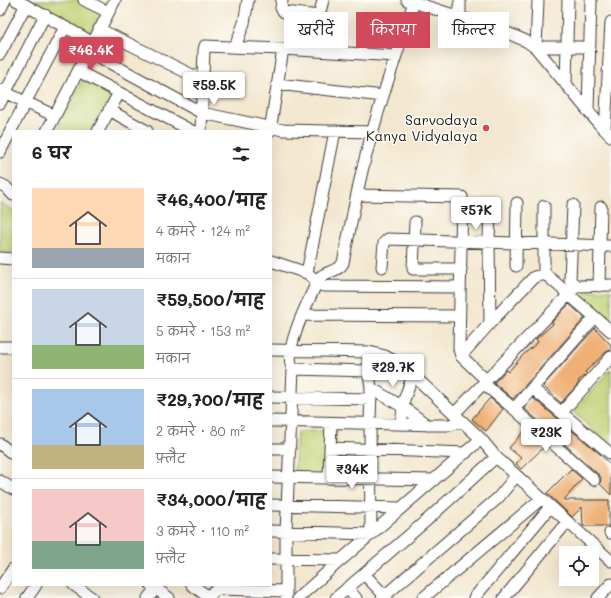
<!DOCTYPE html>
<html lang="hi">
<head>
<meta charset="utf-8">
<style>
	:root { --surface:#fff; --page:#f6f6f6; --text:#202124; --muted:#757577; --line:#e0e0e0; --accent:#d1495b }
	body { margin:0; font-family:Mali,"Playpen Sans Deva",sans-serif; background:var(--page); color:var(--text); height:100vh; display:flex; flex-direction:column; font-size:15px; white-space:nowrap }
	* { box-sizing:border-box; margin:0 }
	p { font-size:13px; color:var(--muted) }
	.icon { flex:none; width:22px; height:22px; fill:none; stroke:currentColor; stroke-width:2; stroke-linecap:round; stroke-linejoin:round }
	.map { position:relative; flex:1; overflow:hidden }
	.details { position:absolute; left:12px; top:130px; width:260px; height:456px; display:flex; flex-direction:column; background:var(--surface); border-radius:0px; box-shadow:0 4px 16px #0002 }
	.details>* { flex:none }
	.guide { position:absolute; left:284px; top:12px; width:267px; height:36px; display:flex; gap:8px }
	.tools { position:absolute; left:559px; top:546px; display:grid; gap:8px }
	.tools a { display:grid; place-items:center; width:40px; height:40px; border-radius:0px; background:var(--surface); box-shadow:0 4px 16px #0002; font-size:20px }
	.price { position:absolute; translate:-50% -34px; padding:0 9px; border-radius:4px; background:#fff; color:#222; font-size:13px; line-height:26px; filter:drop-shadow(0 1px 2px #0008) }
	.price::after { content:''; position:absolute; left:50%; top:24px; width:12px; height:9px; margin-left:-6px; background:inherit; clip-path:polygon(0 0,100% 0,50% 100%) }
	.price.on { background:var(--accent); color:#fff }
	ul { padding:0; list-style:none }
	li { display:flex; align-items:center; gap:12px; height:100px; padding:0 20px }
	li+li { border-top:1px solid var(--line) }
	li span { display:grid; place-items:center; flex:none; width:112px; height:80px; border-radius:0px; color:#555 }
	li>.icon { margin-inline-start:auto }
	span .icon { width:48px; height:48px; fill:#fffc; stroke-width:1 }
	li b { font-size:17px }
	h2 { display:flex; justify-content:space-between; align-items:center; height:48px; padding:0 20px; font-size:17px }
	.chip { padding:0 14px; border-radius:0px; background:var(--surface); box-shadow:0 4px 16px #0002; font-size:14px; line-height:36px }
	.chip.on { background:var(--accent); color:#fff }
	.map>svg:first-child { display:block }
</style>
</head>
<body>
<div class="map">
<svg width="611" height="598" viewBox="0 0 611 598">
	<rect width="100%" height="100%" fill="#fdfcf7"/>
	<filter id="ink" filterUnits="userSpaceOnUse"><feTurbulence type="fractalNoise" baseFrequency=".025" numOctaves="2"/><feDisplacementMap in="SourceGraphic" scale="8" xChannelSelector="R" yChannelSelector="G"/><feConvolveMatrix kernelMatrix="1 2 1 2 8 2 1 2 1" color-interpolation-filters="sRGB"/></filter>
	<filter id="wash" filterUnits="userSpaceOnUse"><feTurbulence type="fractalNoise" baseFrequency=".012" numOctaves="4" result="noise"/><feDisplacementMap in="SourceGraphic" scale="16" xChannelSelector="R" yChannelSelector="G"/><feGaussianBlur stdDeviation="0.9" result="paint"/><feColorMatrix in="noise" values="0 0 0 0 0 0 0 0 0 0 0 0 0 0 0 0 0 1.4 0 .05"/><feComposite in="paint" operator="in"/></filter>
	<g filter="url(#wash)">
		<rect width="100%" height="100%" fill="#f3e7cf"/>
		<path fill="#c0d174" stroke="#6e7648" d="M26,0H85L102,9L90,34Z
			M84,78L120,96L102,131H56Z
			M0,203L13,210V253L0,252Z
			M583,290H611V323L580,294Z
			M611,369V446L573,412Z
			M337,430L333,478H294L297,432Z"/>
		<g id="blocks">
			<path fill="#efb074" d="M569,304L585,318L513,399L494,383L506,370L508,372L522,356L538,342L536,339L553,324L552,322Z
				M595,328L611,345V350L606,352L585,372L587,374L578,381L579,383L561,403L543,386Z
				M490,398L503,409L486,431L472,419Z
				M533,398L600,454L611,466V495L600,484L601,478L599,475L524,408Z
				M526,429L545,446L521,469L516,464L521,458L509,448Z
				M571,469L582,479L564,500H609V526H583L582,507L572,517L547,493Z"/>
		</g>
	</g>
	<g filter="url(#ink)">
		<use href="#blocks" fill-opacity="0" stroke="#3c3a37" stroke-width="1"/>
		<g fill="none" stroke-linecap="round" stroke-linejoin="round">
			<defs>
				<path id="minor" d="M16,0L92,42
					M84,0L108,12
					M282,0L281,8L284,12L319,16L321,21V51
					M407,0L503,31L526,41L536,48L599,124L611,136
					M538,0L536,48L547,47H589
					M0,10L5,0
					M319,16L323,0
					M460,17V0
					M99,29L202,80
					M235,47L244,23L248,0
					M88,51L202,113L283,130L373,132
					M0,54L26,5
					M78,71L192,131
					M277,84L383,96
					M566,85L568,0
					M0,90L55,116
					M0,103L45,15
					M109,110L147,131
					M588,110L591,0
					M605,130L611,22
					M47,131L115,0
					M98,131L119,93
					M201,131L204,50L205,46L283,49L396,56
					M270,131L283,49
					M0,152L25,103L65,27
					M0,184L6,187L13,195
					M357,195L462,197L459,349L461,356L486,380
					M490,204L489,243L490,323
					M573,205L570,281L577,286
					M544,206V273L611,331
					M415,222L413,269H461
					M0,258L13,259
					M271,261L307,273L323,286L460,287
					M516,266L517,203
					M382,267L384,243L388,239L611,246
					M307,273L335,131
					M599,286L601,207
					M302,315L459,316
					M0,347H13
					M271,350L369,352L385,356L401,365L413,375L481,439L496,457L611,561
					M461,356L490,323L534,277L546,274
					M369,371L293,369C281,352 311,296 319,278C326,271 338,272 343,263C349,233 355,202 362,171C376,114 395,58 414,2
					M483,383L514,409L594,480
					M371,388L403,407L427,425
					M532,388L611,454
					M271,397L371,399
					M514,409L595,317
					M562,412L611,357
					M454,414L577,286L611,285
					M271,421L439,425H449L462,422
					M401,424L404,400L413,375
					M0,444L13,454
					M330,448L466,453
					M271,449H290
					M271,477L434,480
					M329,478L331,423
					M0,481L13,489
					M271,505L401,508
					M271,531L371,534L370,423L371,388L368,367L369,352
					M610,533H611
					M271,559L341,560L481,439
					M364,574L387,598
					M74,585L92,598
					M151,585L169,598
					M192,585L210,598
					M0,588L13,569
					M347,588L356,598
					M208,597L214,591L219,589L286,591
					M27,598L36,585
					M148,598L156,588
					M286,598V532L293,369
					M298,598L341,560
					M336,598L427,520L496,457
					M382,598L498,498L516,476
					M423,598L541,499
					M474,598L550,507
					M504,598L567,522
					M598,598L611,584"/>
			</defs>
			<use href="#minor" stroke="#3c3a37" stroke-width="13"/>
			<use href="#minor" stroke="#fff" stroke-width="11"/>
		</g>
	</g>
	<circle fill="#d1495b" stroke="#fdfcf7" stroke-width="1.5" cx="486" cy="128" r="4"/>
	<g text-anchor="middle" stroke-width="3" stroke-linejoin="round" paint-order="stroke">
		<g font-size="14" fill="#1c1c1c" stroke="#fdfcf7" text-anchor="end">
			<text x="478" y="125">Sarvodaya<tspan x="478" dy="16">Kanya Vidyalaya</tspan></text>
		</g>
	</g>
</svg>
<div class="tools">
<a><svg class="icon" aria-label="locate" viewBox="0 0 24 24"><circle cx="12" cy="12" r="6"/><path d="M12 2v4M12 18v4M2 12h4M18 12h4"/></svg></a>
</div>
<b class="price on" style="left:91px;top:71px">₹46.4K</b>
<b class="price" style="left:214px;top:106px">₹59.5K</b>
<b class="price" style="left:476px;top:231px">₹57K</b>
<b class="price" style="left:393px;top:388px">₹29.7K</b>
<b class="price" style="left:546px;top:453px">₹23K</b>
<b class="price" style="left:352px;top:490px">₹34K</b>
<div class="guide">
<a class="chip">खरीदें</a>
<a class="chip on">किराया</a>
<a class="chip">फ़िल्टर</a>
</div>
<section class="details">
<h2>6 घर<svg class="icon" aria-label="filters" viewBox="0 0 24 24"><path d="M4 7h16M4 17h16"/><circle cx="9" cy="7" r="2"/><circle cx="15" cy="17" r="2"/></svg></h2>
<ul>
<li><span style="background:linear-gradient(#ffd9b3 75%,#9aa5b1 0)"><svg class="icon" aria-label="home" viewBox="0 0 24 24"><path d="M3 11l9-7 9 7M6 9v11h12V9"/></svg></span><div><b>₹46,400/माह</b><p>4 कमरे · 124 m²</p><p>मकान</p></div></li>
<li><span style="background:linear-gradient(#c9d6e8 70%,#8fb573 0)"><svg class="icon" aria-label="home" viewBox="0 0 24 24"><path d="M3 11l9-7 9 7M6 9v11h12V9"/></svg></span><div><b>₹59,500/माह</b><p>5 कमरे · 153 m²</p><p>मकान</p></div></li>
<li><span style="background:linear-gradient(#a9c7e8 70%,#c2b280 0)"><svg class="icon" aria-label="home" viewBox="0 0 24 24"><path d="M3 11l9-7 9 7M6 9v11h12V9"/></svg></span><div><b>₹29,700/माह</b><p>2 कमरे · 80 m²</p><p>फ़्लैट</p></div></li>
<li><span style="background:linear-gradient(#f6c9c9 65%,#7fa58c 0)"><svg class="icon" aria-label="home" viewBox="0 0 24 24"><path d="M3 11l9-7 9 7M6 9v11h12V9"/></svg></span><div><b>₹34,000/माह</b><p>3 कमरे · 110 m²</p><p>फ़्लैट</p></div></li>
</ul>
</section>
</div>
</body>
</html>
